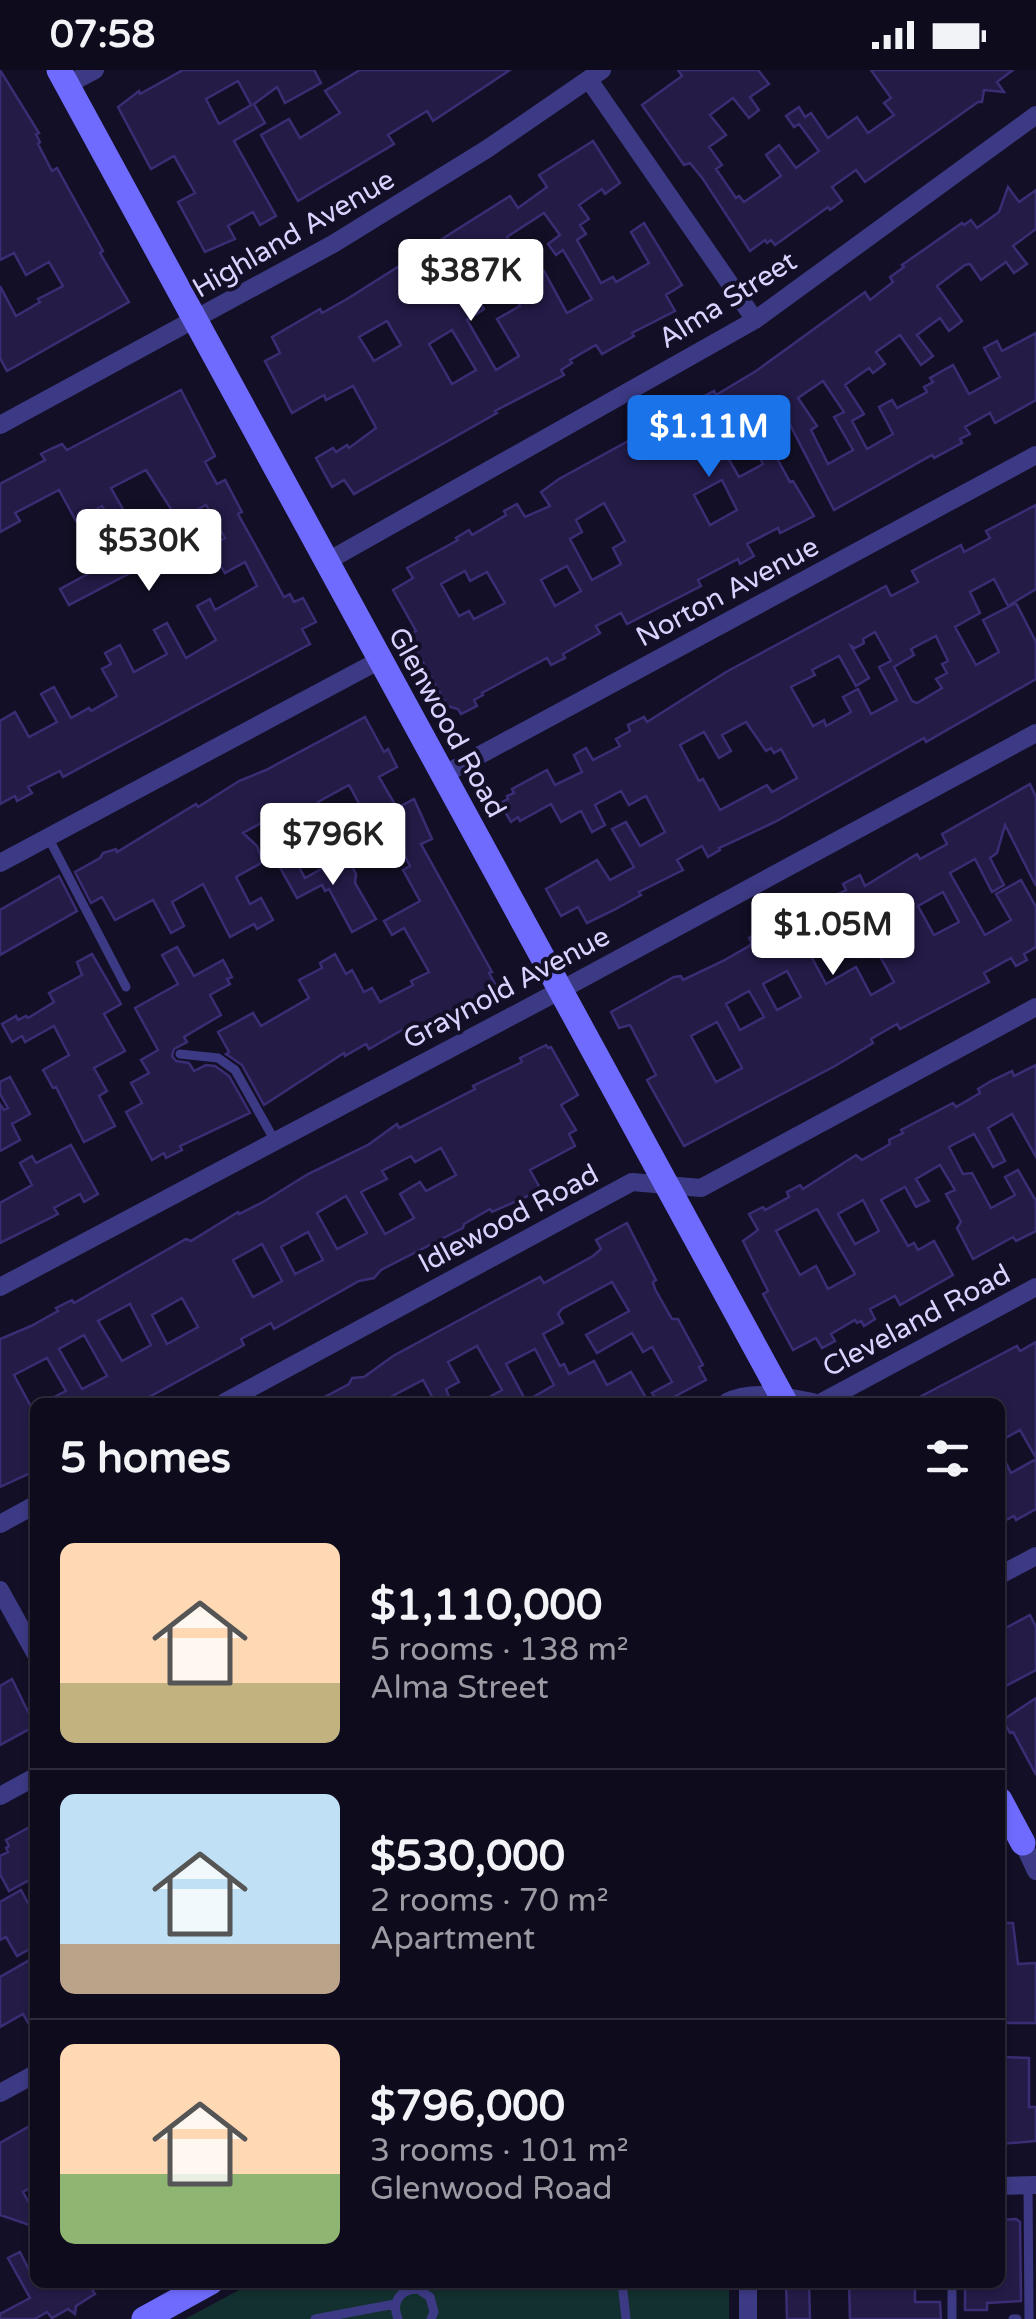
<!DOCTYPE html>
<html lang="en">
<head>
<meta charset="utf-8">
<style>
	:root { --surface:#0e0b1c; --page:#171425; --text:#f1f3f6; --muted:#9b9ba3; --line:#2e2b3b; --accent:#1a73e8 }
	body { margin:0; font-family:"Varela Round",sans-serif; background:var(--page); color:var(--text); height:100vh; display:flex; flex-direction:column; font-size:38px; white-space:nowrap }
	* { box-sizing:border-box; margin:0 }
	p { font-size:32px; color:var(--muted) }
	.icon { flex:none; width:55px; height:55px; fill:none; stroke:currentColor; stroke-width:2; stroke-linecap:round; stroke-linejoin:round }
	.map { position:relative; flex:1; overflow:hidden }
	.details { position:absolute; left:30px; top:1328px; width:975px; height:890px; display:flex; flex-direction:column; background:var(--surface); border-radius:15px; box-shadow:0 2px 8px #0004,0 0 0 2px var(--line) }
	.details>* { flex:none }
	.price { position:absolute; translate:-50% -85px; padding:0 22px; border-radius:10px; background:#fff; color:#222; font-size:32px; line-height:65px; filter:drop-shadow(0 2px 5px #0008) }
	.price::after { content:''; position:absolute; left:50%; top:60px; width:30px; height:22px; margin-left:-15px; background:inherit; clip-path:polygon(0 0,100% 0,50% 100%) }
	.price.on { background:var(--accent); color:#fff }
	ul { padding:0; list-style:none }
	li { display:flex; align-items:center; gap:30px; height:250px; padding:0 30px }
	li+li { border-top:2px solid var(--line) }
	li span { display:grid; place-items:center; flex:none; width:280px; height:200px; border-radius:15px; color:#555 }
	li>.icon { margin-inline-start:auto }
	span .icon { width:120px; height:120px; fill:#fffc; stroke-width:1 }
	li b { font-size:42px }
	h2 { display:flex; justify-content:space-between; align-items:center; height:120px; padding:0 30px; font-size:42px }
	.status { display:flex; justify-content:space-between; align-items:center; height:70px; padding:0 50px; background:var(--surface); direction:ltr }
	.status svg { height:28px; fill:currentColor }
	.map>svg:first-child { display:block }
</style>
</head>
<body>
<div class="status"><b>07:58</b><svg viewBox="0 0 49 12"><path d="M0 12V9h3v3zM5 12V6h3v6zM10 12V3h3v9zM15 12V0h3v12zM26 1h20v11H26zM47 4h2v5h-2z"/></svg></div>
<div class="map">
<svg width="1036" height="2249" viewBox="0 0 1036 2249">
	<rect width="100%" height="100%" fill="#130f26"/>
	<path fill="#12302f" d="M252,2213H729V2249H185Z"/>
	<path fill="#241b47" stroke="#3b2d73" stroke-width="2.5" fill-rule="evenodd" d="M0,0L39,63L36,64L40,72L38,74L52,101L57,98L103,181L100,183L129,232L7,301L0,288V216L16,246L40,232L38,229L63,216L49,192L26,205L14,183L0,190Z
		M183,0H314L321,13L285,33L277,17L254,34L265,53L234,71L276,146L260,155L253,142L228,156L235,169L205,182L178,132L195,123L174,86L151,99L118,37L139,21L140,24ZM238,11L251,35L219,54L206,29Z
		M360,0H510L433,51L427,41L388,65L394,74L298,131L261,65L289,49L300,68L340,43L325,21Z
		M678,0H758L769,14L750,27L759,40L749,48L733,28L710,45L726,65L709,77L722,95L716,99L736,128L739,126L744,132L781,106L766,85L779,75L796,98L819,81L799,54L794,57L786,46L799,37L805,47L811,43L828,68L857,47L868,63L894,45L884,33L891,28L871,0H1013L997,12L1004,22L984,20L982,32H978L865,112L856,100L832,117L842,131L830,140L828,137L775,175L771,170L767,173L765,170L750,181L703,109L690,93L684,95L642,35L682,6Z
		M593,71L620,113L605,124L602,119L579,135L589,149L580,155L586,164L577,170L601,213L613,207L616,212L649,193L631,162L644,153L682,215L666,225L675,241L632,263L634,266L602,284L596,275L570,290L572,293L561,300L564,305L495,341L497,343L354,424L344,410L332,417L316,388L333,378L336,382L347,375L349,378L376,358L353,316L326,330L324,325L292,343L265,291L280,283L272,267L320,239L322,243L347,229L510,126L518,138L547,117L539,105ZM544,143L560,165L548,174L556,185L563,180L592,229L567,243L544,201L530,209L534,216L515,227L520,236L497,249L519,286L496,300L467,250L484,239L470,217L481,210L477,202L484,197L482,194L512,175L507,167ZM387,251L401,275L374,291L359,267ZM452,260L476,300L452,314L429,274Z
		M1008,117L1019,132L1036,120V159L1013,176L1027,194L1014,203L1006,192L981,210L970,194L965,195L937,216L962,251L949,261L940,248L917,265L933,286L921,295L900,265L876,282L885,294L873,303L869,298L845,315L864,344L852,351L867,379L893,364L879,337L892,330L897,338L927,322L924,317L933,312L930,308L953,295L969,324L1000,307L984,278L997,271L1002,281L1036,263V330L995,353L990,343L965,357L970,364L960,369L962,373L934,388L932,385L834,440L785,345L761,359L790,412L793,411L814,446L780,463L778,458L747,474L754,486L740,494L738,489L698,510L701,516L627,554L621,543L596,556L600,563L563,584L565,588L551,595L547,588L506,610L482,623L483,625L474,630L477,636L461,644L458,639L447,636L408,565L416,561L393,520L413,508L407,498L458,470L456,468L469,460L472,465L506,445L504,441L517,434L525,447L550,436L541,422L559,409L641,364L642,367L667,354L664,349L689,334L714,321L716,325L756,301L865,222L870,230L893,212L890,207L904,197L902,195L962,153L964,155L971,150L977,158L999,142ZM823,311L844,342L834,347L853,380L828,394L811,360L817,356L798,328ZM737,349L763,394L739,407L713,362ZM722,410L737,440L710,455L694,425ZM604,433L625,471L613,478L621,494L592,510L570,469L582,462L576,450ZM567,496L581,521L555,536L541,510ZM465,501L470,511L487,502L505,533L474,549L469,541L459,546L441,514Z
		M181,320L215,386L205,392L217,414L225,410L242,442L238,444L284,527L290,524L294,532L303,528L316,552L302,559L310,574L63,707L60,701L28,717L32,723L17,731L15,726L0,734V651L15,642L29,667L57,652L41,624L54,617L71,648L89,638L91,641L117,626L102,599L111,594L105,583L120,575L134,602L167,584L154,560L167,553L186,588L216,570L197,536L210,529L215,540L257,516L245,492L225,503L218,492H212L204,479L225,468L206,435L178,450L146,400L111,418L129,450L114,458L102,436L76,451L59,420L15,443L20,451L0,462V414L45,390L41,384L53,378L62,374L67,380Z
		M1036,435V519L1008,536L994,509L970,522L980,543L955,557L976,595L999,582L983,550L1016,533L1036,572V609L926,672L924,668L775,752L719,778L720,780L708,787L702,776L677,790L683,800L639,822L641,825L614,840L587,853L578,837L561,846L546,819L597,790L610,810L634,797L612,759L626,752L640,776L665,762L646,726L629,735L621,721L595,735L605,755L592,762L581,741L561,752L551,734L520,751L518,747L511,752L500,733L508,729L507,726L514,723L512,719L547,700L555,715L582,702L574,685L586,678L593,690L620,676L616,669L630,661L628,655L644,647L647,652L726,602L886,516L891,526L918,512L912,501L961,475L964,482L990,468L986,461ZM875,562L891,591L879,597L897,630L871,644L858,619L843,627L851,642L826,656L824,650L813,656L791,617L815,605L812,600L839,586L856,616L869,608L851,576L855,578L864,573L863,569ZM936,566L948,591L942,594L947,603L936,609L942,618L917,633L912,631L894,597L914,585L911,579ZM746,652L766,681L771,678L774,683L781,679L797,708L772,722L767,715L720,740L703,709L699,711L680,675L704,662L719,688L731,681L722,665Z
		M123,485L132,502L69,535L60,519Z
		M365,647L384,682L388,679L397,697L379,707L397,738L414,729L432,769L421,774L492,902L489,903L499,921L457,946L455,942L413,965L409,956L369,979L366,974L345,986L344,983L264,1035L242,995L226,984L229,982L218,962L253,943L261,956L309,928L299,910L322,898L320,893L335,884L346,904L352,900L364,922L372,918L380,932L413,915L411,911L429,902L404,858L392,865L384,851L420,831L403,800L410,796L396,769L389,773L367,734L361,737L349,715L318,732L325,744L287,766L276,745L243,763L257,776L263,792L236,807L250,834L261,828L273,850L257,859L254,854L230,867L203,814L172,832L184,856L171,863L153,830L115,850L102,827L91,833L75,802L100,788L103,783L116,779L117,782L196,734L198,737L239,711L266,700Z
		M1030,714L1036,727V816L1005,755L997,783L990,788L1004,815L992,822L975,789L950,803L985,865L1011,850L996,824L1021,810L1036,837V877L1024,884L1027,890L1016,896L1011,888L984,903L989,912L900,959L897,954L871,969L873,973L835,996L684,1076L647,1010L656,1005L630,955L619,958L611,942L674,907L681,906L683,910L723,891L749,876L752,873L749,868L816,830L822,832L846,820L843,814L860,805L865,816L917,784L920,789L947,774L942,764ZM943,822L959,852L934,865L918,836ZM848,864L861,887L876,879L894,912L871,925L856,897L826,914L811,886ZM787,901L801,927L777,940L763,914ZM749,921L764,947L740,960L726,934ZM717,952L742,998L716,1012L691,966Z
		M346,785L356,804L355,813L376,849L352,862L329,819L325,821L322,815L297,828L278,794L293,786L305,808Z
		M59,806L77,841L0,885V840Z
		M177,877L194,906L223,890L232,907L227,909L230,914L210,925L221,945L184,967L187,972L174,979L172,986L176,991L189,993L194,1001L206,995L215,996L229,1006L250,1043L180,1076L182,1080L166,1088L164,1083L152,1090L126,1042L142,1033L131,1013L149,1003L141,990L158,980L135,938L178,914L162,885Z
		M92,884L121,934L104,944L125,981L94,998L107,1021L99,1026L115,1056L84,1072L56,1017L53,1018L43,1000L69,985L54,956L25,972L22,966L12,972L2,954L16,946L18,950L26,946L28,948L54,932L49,923L82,905L77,892Z
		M546,975L548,978L551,977L578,1025L561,1035L576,1060L569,1064L575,1076L530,1100L541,1120L492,1142L490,1139L464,1154L463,1158L381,1200L374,1208L359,1211L274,1259L271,1253L241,1269L244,1275L140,1332H44L66,1321L47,1288L14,1305L35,1344V1401L0,1417V1269L31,1256L58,1241L56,1238L72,1230L74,1233L186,1169L191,1171L238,1142L239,1144L263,1132L308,1104L368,1075L397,1054L399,1058L475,1019L473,1016L522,992L520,988ZM441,1078L456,1105L426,1121L420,1112L400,1124L414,1148L385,1164L361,1122L387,1109L382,1101L411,1086L415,1092ZM346,1126L367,1163L337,1179L317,1143ZM308,1162L323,1190L295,1204L281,1177ZM262,1174L282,1211L253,1227L233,1190ZM182,1228L198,1257L167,1274L152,1245ZM130,1234L151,1275L122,1291L98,1251ZM84,1265L107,1306L82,1319L59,1279Z
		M1036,995V1087L1012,1044L988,1058L1005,1091L993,1097L974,1064L949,1077L963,1104L972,1103L991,1138L1015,1125L1005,1107L1018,1100L1036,1131V1161L1016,1171L1013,1167L973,1189L957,1158L961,1152L946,1124L955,1120L940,1095L916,1109L929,1131L916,1137L905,1117L881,1130L908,1176L914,1173L918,1180L934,1171L953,1205L900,1235L895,1226L870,1239L875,1249L864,1256L861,1251L857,1253L855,1250L831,1264L835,1271L822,1278L816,1268L793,1280L763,1224L768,1221L743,1171L758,1160L749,1144L763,1137L765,1140L789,1127L787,1122L800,1115L803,1119L856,1085L862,1090L890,1074L889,1070L903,1063L901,1060L953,1033L956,1037L980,1023L978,1019L991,1011L1012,1001L1014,1006ZM863,1130L879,1161L855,1174L838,1144ZM817,1139L855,1204L828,1219L816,1196L800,1205L776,1161Z
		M10,1007L30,1044L12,1054L20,1070L0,1081V1034L4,1040L8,1038L0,1024V1012Z
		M71,1075L98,1124L84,1132L80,1124L54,1138L58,1144L0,1173V1133L32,1115L20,1093L32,1086L36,1093Z
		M627,1153L656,1210L653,1212L655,1219L672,1249H678L703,1295L699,1297L706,1310L664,1332H658L652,1323L672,1312L652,1277L643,1282L632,1263L597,1283L586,1265L629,1241L612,1212L562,1239L558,1244L563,1253L543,1264L560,1296L564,1294L569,1304L594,1291L607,1315L631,1302L645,1326L634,1332H480L502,1320L477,1276L448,1292L459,1312L446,1319L451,1332H435L423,1310L381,1332H315L349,1314L352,1308L364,1307L393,1286L502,1227L540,1207L544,1213L593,1186L601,1179L596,1170ZM535,1279L554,1315L526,1331L506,1294Z
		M1036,1272V1388L1020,1360L1000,1371V1332H910L1017,1276L1020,1281Z
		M1000,1381L1011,1403L1036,1389V1439L1016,1450L1014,1446L1000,1453Z
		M1030,1545L1036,1557V1600L1000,1619V1561Z
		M12,1609L35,1656L0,1675V1616Z
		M1036,1628V1705L1013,1662L1010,1663L1003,1650Z
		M35,1754V1807L9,1821L0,1804V1786L8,1782L6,1778L9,1776L6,1770Z
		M21,1820L35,1846V1876L17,1886L6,1867L0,1870V1832Z
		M1000,1853H1013L1018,1894L1036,1893V1953H1000Z
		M28,1891L35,1903V1965L23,1944L0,1957V1907Z
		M1000,1987L1029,1988V2037H1036V2071L1000,2074Z
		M35,2053V2115L23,2122L34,2142L35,2157L0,2145V2073Z
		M1016,2149L1020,2152L1021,2231L987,2233V2240H965V2212H1000V2150Z
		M20,2182L35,2212H87L95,2224L76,2236L75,2244L68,2239L52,2248L47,2242L35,2249H0V2244L30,2228L8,2188Z
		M786,2212H809L810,2249H787Z
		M849,2212H915V2232H940L941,2249H850Z"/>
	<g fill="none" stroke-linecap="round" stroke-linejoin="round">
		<path stroke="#3d3a85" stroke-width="9" d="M48,767L126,917
			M180,984L218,988L235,1000L275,1071
			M1028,2116L1029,2249
			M622,2212L626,2249
			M952,2212V2249
			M315,2249L395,2234
			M398,2249C391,2232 400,2219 418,2219L430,2227L434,2242L431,2249
			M1013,2249H1017"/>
		<path stroke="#3d3a85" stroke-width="18" d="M589,10L755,250
			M67,15L95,0
			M0,355L333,174L487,79L602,0
			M326,492L755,250L1036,45
			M443,705L1036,385
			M0,793L380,590
			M0,1217L561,920L1036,663
			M225,1332L632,1112L701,1118L1036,937
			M727,1332C752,1319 786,1327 813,1332
			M822,1332L1036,1217
			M0,1454L35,1435
			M1000,1505L1036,1486
			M0,1520L35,1583
			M0,1726L35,1707
			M1023,1773L1036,1801
			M0,2023L35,2004
			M1000,2116L1036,2115
			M748,2249V2212"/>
		<path stroke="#6f6bff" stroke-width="25" d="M59,0L785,1332
			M1000,1730L1023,1773
			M144,2249L211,2212"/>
	</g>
	<g text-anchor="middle" stroke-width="8" stroke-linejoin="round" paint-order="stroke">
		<g font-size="28" fill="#d9d4ff" stroke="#130f26">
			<text transform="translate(293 163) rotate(-30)" y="10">Highland Avenue</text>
			<text transform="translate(727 229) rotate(-32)" y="10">Alma Street</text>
			<text transform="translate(727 521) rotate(-28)" y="10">Norton Avenue</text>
			<text transform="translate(448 652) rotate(61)" y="10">Glenwood Road</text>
			<text transform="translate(506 917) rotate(-28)" y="10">Graynold Avenue</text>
			<text transform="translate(508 1148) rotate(-28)" y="10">Idlewood Road</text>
			<text transform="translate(916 1250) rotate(-28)" y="10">Cleveland Road</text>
		</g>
	</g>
</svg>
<b class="price" style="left:471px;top:254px">$387K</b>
<b class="price on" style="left:709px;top:410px">$1.11M</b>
<b class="price" style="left:149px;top:524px">$530K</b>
<b class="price" style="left:333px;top:818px">$796K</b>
<b class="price" style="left:833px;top:908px">$1.05M</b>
<section class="details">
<h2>5 homes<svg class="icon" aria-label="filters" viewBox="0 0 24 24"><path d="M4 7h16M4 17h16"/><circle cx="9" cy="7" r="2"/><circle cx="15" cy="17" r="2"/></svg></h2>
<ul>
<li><span style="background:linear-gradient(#ffd9b3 70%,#c2b280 0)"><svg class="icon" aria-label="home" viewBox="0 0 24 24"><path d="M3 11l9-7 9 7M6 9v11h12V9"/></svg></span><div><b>$1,110,000</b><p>5 rooms · 138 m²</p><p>Alma Street</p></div></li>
<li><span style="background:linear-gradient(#bfe0f5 75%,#b9a48a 0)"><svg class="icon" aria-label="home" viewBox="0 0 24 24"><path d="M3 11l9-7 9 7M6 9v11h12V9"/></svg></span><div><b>$530,000</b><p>2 rooms · 70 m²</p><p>Apartment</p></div></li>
<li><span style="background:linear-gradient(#ffd9b3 65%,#8fb573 0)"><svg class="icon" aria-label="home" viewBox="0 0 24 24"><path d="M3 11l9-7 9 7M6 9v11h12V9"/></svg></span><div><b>$796,000</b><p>3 rooms · 101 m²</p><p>Glenwood Road</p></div></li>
</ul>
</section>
</div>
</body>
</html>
